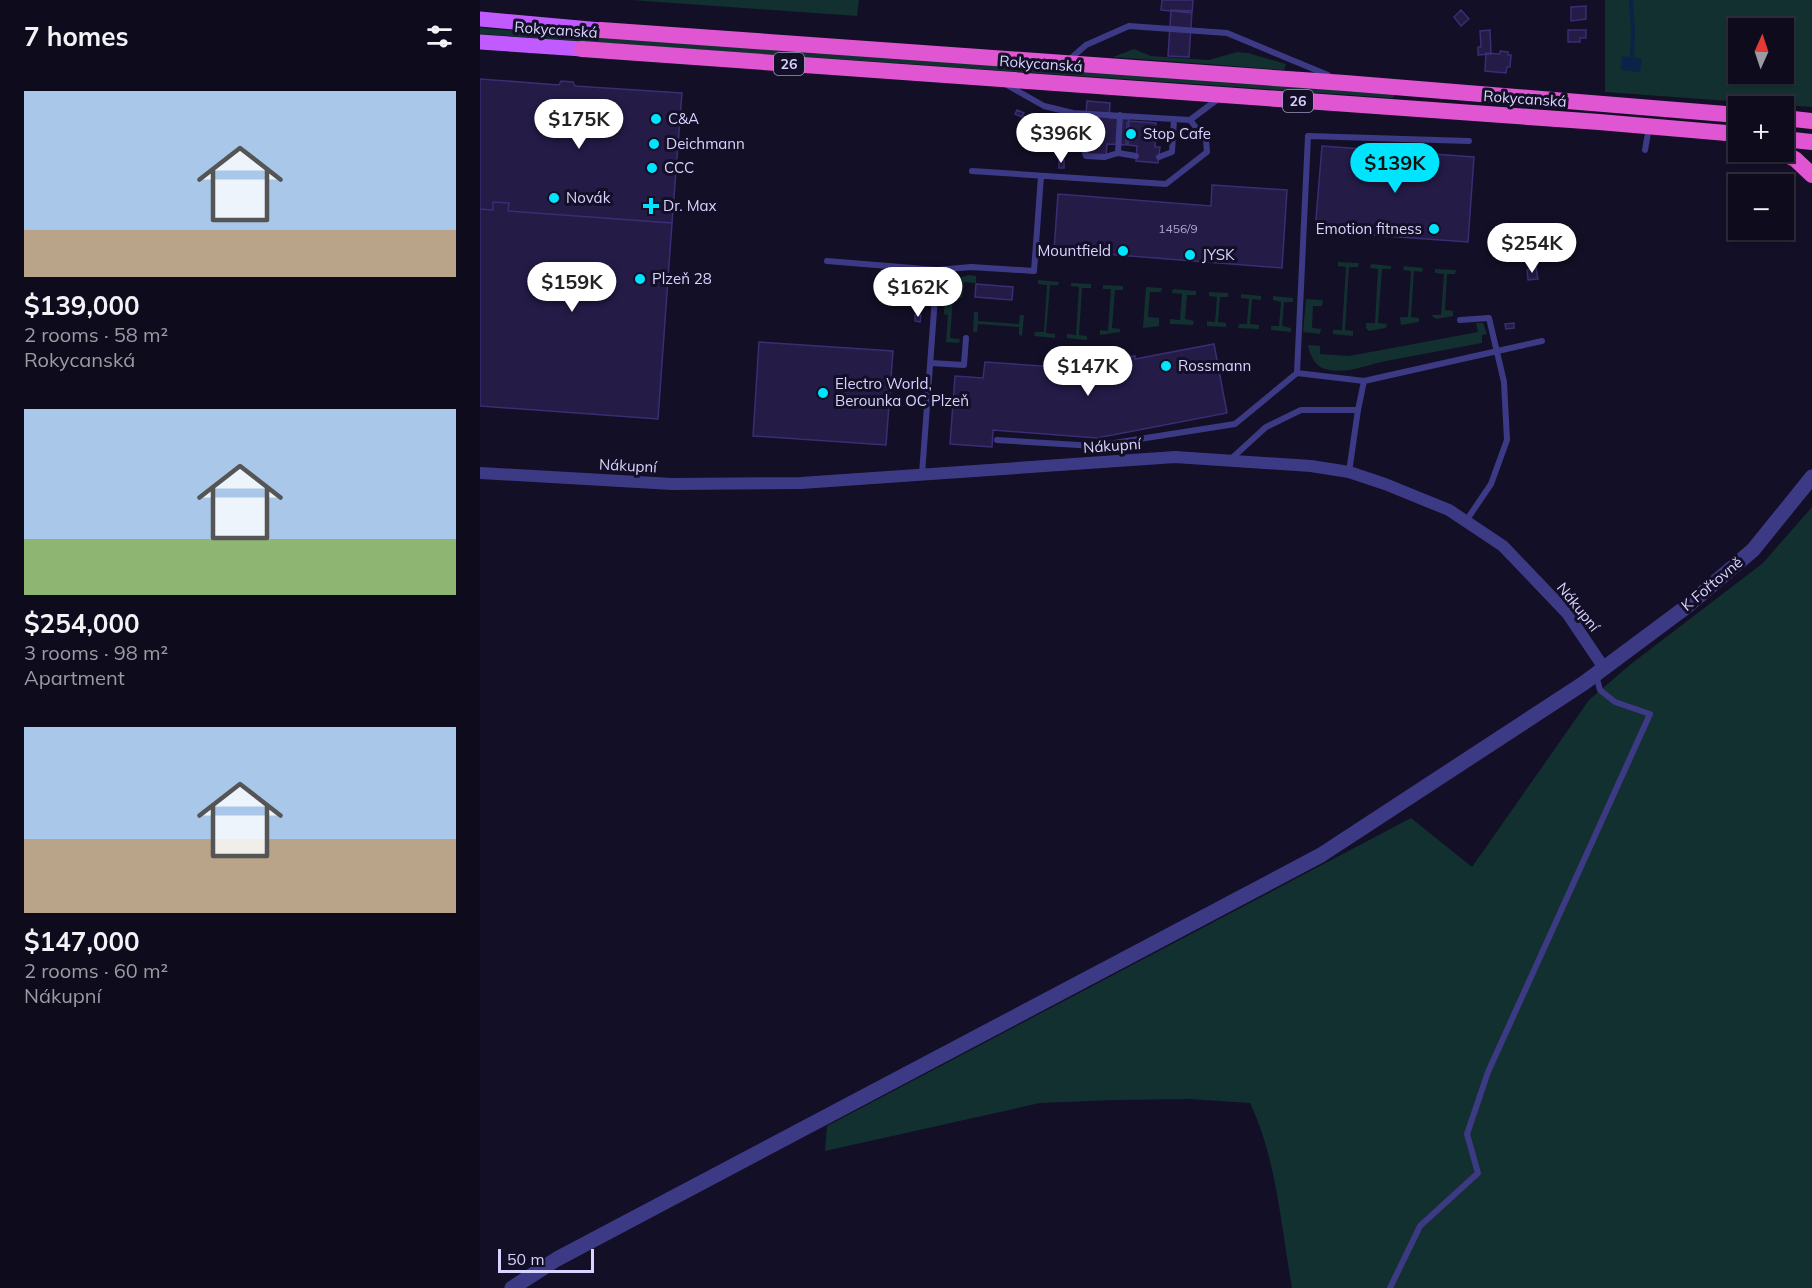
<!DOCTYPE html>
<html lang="en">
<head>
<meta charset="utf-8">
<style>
	:root { --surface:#0e0b1c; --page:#1c1929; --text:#f1f3f6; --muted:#9b9ba3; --line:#2e2b3b; --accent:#00e5ff }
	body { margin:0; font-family:Mulish,sans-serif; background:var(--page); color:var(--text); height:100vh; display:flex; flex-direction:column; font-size:22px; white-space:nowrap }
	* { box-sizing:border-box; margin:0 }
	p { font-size:20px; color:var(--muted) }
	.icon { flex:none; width:33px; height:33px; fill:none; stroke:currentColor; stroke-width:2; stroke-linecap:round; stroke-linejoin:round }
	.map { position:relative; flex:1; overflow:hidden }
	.details { display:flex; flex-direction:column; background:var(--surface); width:480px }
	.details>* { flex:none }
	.needle { width:39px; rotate:3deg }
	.tools { position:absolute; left:1248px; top:18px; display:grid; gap:12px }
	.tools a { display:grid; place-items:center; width:66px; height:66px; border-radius:0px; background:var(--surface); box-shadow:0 2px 4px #0004,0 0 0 2px var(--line); font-size:30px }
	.scale { position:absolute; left:18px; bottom:15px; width:96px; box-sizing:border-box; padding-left:6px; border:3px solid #d9d4ff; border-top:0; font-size:16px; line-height:21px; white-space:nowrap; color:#d9d4ff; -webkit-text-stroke:4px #130f26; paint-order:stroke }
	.price { position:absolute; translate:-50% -51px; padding:0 14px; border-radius:21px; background:#fff; color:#222; font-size:20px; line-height:39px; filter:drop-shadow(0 2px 3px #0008) }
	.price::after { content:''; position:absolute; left:50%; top:36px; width:18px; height:14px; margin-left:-9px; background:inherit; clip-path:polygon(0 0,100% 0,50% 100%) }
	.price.active { background:var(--accent); color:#111 }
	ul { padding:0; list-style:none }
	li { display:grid; align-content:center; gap:12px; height:318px; padding:0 24px }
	li span { display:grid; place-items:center; height:186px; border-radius:0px; color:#555 }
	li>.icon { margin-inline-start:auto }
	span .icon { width:108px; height:108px; fill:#fffc; stroke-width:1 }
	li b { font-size:26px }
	h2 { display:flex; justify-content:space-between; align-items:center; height:72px; padding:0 24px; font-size:26px }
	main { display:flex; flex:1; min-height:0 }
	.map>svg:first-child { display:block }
</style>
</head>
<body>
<main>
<section class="details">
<h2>7 homes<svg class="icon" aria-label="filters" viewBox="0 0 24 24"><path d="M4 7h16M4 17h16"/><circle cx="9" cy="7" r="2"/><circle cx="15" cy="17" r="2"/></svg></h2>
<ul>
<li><span style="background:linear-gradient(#a9c7e8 75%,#b9a48a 0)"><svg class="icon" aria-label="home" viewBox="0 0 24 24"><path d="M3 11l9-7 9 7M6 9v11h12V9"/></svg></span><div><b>$139,000</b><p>2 rooms · 58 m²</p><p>Rokycanská</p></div></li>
<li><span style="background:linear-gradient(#a9c7e8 70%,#8fb573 0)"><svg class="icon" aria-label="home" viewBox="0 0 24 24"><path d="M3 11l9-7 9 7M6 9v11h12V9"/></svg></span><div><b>$254,000</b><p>3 rooms · 98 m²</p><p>Apartment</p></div></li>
<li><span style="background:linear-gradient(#a9c7e8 60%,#b9a48a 0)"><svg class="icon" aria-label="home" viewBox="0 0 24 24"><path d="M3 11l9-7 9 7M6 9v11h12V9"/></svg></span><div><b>$147,000</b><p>2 rooms · 60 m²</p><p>Nákupní</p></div></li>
</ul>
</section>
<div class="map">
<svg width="1332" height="1288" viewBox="0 0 1332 1288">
	<rect width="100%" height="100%" fill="#130f26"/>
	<path fill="#12302f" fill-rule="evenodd" d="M151,0H379L377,16Z
		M1125,0H1332V107L1125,92ZM1258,28H1304V74H1258Z
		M0,28L891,91L912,93L915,96L912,98L0,34Z
		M654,49L671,56L729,60L757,52L768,53L806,64L804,70L633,57Z
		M858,262L879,263L878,267H869L865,330L873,331V336L853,334V330H862L866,267L858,266Z
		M891,264L911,266V269H902L898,323L907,324L906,328L889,331L886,328V323H895L898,269L890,268Z
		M924,266L943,268L942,272L934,271L931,317L939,318V322L921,325L920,317H928L931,271L923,270Z
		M955,269L976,270L975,274H967L965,310L973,311V316L956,319L953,317L952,315H961L964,274L955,273Z
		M489,275L496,276V283L484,282L482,298H473L470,338L480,339L479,343L466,342L468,315L464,314C465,295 467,279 489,275Z
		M558,280L579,282L578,285H570L566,333L575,334V338L554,336L555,332H564L567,285L558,284Z
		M591,283L611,284V288H602L599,335L607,336V340L587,338V334L596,335L599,287L591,286Z
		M623,285L643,286V290H635L632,328L640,329V332L620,335V330L628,331L631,289H623Z
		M666,287L682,288L681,292H670L668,317L679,318V326L663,328Z
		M693,289L716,291V295H707L705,319L714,321L713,325L690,324V319L700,320L702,294L692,293Z
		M729,292L748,293V297H740L738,322L746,323V327L727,326V321L735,322L737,297L729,296Z
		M761,294L781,296V300L772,299L770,324L779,325V329L758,328L759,324H767L769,299L761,298Z
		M793,296L813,298V302H804L802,326L811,328V332L791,330V326H799L801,302L793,300Z
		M826,299L843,300L842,306H833L832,328L841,329L840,334L823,332Z
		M494,312H498V321L539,324L540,315H544L542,336L539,335V327L498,324L497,332H493Z
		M996,323H1003L1007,334L1002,335V343C970,349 938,355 906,361C885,365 864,376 842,368C835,365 829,353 828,345L840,346V354L869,356L998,332Z
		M1332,507V1288H812C801,1227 797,1160 770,1103L710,1099L634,1100L560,1103L345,1151L347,1126L931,818L992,867L1109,700L1151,664L1283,563Z"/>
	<path fill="#0c2248" d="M1142,56L1162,59L1160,72L1141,70Z"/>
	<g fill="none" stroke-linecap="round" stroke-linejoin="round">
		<path stroke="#0c2248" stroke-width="4" d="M1151,0L1153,31L1152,57"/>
	</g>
	<path fill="#241b47" stroke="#3b2d73" stroke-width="1.5" d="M682,0H713L712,13L681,10Z
		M1106,6V19L1091,21V7Z
		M691,10L712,11L709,57L688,56Z
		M981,10L989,19L981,26L974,17Z
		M1010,30L1011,54L998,55V47H1001L1000,31Z
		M1088,30H1106V38H1100V42H1088Z
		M1020,51L1028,52V55H1031L1030,67H1027L1026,73L1005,71L1006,53L1020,54Z
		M0,79L79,85L81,81L93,82L95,86L202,93L192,223L28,211L29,203L13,202V210L0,209Z
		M607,101L630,103L629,118L649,119L648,145L627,144L626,156L603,155Z
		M537,110L544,113L542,117L535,114Z
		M649,121L676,123L675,147H680L678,163L656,161L657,146L648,145L646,143L647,123Z
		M842,146L994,157L988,242L835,231Z
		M579,159L584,160V168H579Z
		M732,185L807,190L802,268L574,250L578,194L731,206Z
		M13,202L29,203L28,211L192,223L178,419L0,406V209L13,210Z
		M1032,246V255L1017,256L1016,247Z
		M1056,268L1058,279L1048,280L1047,270Z
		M496,284L533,287L532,300L495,297Z
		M435,315H441L440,322L435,321Z
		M1034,323V328L1026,329L1025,324Z
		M279,342L413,351L406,445L273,436Z
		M734,344L747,413L617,438L513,430L512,447L470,444L475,376L503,378L505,362L604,369L637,363V359L655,356V359Z"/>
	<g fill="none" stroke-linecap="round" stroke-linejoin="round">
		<path stroke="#3d3a85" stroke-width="6" d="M589,60L606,45L649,26L747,33L848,75
			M527,85L564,106L593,113L710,120L738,99
			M593,113L606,156L625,157L638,153L640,115
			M989,141L828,136L817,373L884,381L1062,341
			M1165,150L1169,127
			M638,153L656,156
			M679,157L692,152L694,119
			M492,171L686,184L727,152L726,140L710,120
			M347,261L457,270L442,474
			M457,270L491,267L554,271L561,176
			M980,320L1009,318L1024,382L1027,440L1011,484L986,521
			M451,363L484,365L486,338
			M517,440L615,446L755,424L817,373
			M751,459L786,427L821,410H878
			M869,472L878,410L884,381
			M910,1288L940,1226L998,1173L987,1134L1008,1072L1170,714L1135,702L1120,690L1116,675"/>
		<path stroke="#3d3a85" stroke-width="12" d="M0,473L192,484L321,483L695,457L831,466L869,472L905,484L969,510L1023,546L1087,613L1124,668"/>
		<path stroke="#3d3a85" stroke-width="15" d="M32,1288L77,1259L841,855L1104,683L1206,607L1273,550L1332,477"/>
		<path stroke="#c25bff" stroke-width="15" d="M0,19L121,30
			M0,42L102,49"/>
		<path stroke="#e055d1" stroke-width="16" d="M121,30L865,83L1258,115
			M102,49L1119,122L1258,134
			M1304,118L1332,121
			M1304,139L1332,142
			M1299,152L1315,159L1332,175"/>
	</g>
	<g fill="#00e5ff" stroke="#130f26" stroke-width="2">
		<circle cx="176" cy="119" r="6"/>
		<circle cx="651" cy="134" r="6"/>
		<circle cx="174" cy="144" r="6"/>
		<circle cx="172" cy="168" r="6"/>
		<circle cx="74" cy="198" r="6"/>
		<path d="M168 197h6v6h6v6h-6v6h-6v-6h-6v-6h6z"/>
		<circle cx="954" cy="229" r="6"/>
		<circle cx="643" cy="251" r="6"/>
		<circle cx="710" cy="255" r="6"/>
		<circle cx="160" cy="279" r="6"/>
		<circle cx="686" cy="366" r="6"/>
		<circle cx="343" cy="393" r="6"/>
	</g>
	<g text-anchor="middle" stroke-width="6" stroke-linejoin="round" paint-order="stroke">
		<g font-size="12" fill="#aca6d1">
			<text x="698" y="233">1456/9</text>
		</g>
		<g fill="#130f26" stroke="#9e99be" stroke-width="1.5">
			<rect x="294" y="53" width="30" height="22" rx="4.5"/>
			<rect x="803" y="90" width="30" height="22" rx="4.5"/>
		</g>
		<g font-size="14" font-weight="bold" fill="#d9d4ff">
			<text x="309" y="69">26</text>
			<text x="818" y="106">26</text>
		</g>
		<g font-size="15" fill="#d9d4ff" stroke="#130f26">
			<text transform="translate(76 30) rotate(4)" y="5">Rokycanská</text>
			<text transform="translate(561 64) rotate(4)" y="5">Rokycanská</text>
			<text transform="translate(1045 99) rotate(4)" y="5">Rokycanská</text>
			<text transform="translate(632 446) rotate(-4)" y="5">Nákupní</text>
			<text transform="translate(148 466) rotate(3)" y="5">Nákupní</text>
			<text transform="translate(1232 584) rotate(-40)" y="5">K Fořtovně</text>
			<text transform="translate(1098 607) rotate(51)" y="5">Nákupní</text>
		</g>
		<g font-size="15" fill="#d9d4ff" stroke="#130f26" text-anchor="start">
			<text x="188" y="124">C&amp;A</text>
			<text x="663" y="139">Stop Cafe</text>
			<text x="186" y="149">Deichmann</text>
			<text x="184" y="173">CCC</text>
			<text x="86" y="203">Novák</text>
			<text x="183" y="211">Dr. Max</text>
			<text x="942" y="234" text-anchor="end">Emotion fitness</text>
			<text x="631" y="256" text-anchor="end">Mountfield</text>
			<text x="722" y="260">JYSK</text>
			<text x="172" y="284">Plzeň 28</text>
			<text x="698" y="371">Rossmann</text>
			<text x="355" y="389">Electro World,<tspan x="355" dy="17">Berounka OC Plzeň</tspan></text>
		</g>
	</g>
</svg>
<div class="tools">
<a><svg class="needle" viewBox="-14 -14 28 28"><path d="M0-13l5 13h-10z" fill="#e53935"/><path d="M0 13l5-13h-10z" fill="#9b9ba3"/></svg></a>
<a>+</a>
<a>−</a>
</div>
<div class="scale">50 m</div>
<b class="price" style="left:99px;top:150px">$175K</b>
<b class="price" style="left:581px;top:164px">$396K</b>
<b class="price active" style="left:915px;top:194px">$139K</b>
<b class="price" style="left:1052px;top:274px">$254K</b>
<b class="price" style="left:92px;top:313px">$159K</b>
<b class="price" style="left:438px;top:318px">$162K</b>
<b class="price" style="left:608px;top:397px">$147K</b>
</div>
</main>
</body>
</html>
